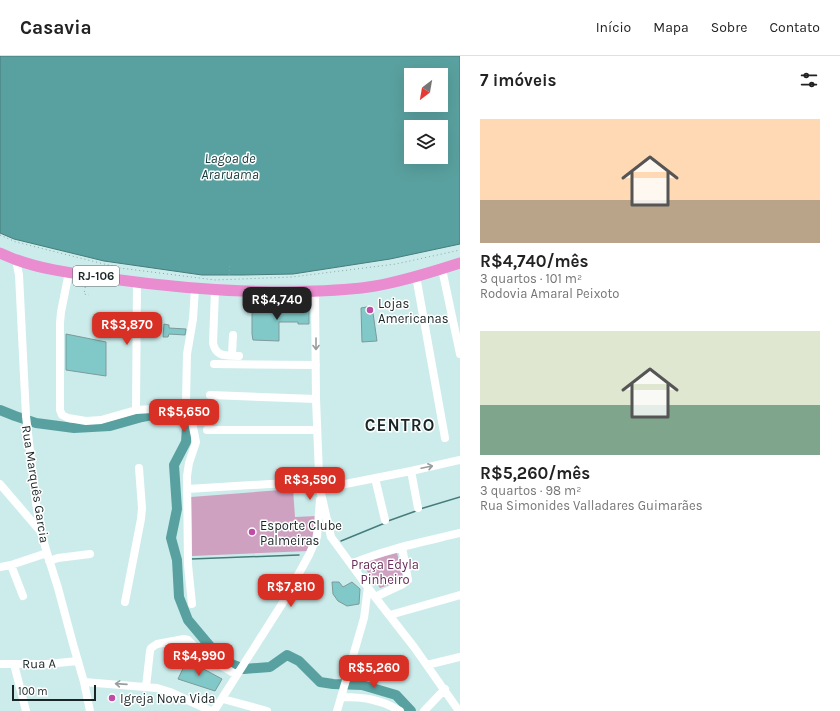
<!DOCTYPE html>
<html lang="pt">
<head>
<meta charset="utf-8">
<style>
	:root { --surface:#fff; --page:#f6f6f6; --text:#222; --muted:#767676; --line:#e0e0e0; --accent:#d93025 }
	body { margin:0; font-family:Karla,sans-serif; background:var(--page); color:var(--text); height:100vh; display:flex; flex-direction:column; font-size:15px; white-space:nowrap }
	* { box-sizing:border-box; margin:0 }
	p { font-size:13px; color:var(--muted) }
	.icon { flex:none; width:22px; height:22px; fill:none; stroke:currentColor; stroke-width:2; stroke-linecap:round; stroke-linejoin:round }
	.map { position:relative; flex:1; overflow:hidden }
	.details { display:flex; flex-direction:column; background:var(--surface); width:380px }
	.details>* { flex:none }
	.needle { width:26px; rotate:211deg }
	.controls { position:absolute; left:404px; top:12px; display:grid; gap:8px }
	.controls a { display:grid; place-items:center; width:44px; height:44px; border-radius:0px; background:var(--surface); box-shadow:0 4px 16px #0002; font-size:20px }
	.scale { position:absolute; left:12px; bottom:10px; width:84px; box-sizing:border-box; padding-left:4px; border:2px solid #1a2626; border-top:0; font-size:11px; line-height:14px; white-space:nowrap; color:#1a2626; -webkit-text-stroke:3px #fff; paint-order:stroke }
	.price { position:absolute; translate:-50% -34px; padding:0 9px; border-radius:8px; background:var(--accent); color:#fff; font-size:13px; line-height:26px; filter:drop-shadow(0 1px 2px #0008) }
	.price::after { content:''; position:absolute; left:50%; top:24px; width:12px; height:9px; margin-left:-6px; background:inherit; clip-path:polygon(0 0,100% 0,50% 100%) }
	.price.active { background:#222; color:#fff }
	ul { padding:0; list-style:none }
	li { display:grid; align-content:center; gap:8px; height:212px; padding:0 20px }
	li span { display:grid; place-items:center; height:124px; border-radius:0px; color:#555 }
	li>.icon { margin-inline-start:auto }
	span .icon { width:72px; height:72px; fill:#fffc; stroke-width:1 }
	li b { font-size:17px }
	h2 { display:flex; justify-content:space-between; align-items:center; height:48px; padding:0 20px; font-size:17px }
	header { display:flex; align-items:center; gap:24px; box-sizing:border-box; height:56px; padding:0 20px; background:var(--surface); border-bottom:1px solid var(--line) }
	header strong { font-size:19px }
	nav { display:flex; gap:22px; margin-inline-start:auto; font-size:14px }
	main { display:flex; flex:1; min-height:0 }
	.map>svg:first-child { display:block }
</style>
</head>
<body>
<header>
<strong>Casavia</strong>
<nav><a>Início</a><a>Mapa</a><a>Sobre</a><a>Contato</a></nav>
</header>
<main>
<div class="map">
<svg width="460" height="655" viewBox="0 0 460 655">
	<rect width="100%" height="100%" fill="#cceceb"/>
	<path fill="#cea1c0" d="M293,433L295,461L317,460L309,495L192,500L191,441Z
		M397,497L404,524L380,532L360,506Z"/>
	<path fill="#59a1a0" stroke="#467c7b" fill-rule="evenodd" d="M0,0H460V188L390,203L293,218L242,219H202L104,205L14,183L0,177ZM411,19H441V49H411ZM411,71H441V101H411Z"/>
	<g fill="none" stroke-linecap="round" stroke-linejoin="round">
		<path stroke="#467c7b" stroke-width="1.5" d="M420,453L460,441
			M388,465L416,455
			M341,485L385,467
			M191,503L299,499
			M177,504H181"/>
		<path stroke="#59a1a0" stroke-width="10" d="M0,354L15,360L36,367L74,372L110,370L142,361L168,356L182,361L187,371L186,386L174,409L177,453L171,482L177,504L179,541L188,564L214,595L231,608L244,613L270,611L287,599L299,605L320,626L333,628L362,629L396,639L411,655"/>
	</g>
	<path fill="#81c9c8" stroke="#7c9a99" d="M281,250H309V268H298V266H279V285L253,284L252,278V254H258V256L277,257V251H281Z
		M372,250L377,285L362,286L361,252Z
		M164,268L169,269V272L186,273L185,279L169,278L168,281H163Z
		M66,278L106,286V320L66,314Z
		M332,526H339L343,531L352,526L360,533L359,548L347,550L338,545L333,538Z
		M187,604L222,623L215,635L178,623Z"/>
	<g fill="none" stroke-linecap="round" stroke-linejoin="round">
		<path stroke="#8ca5a5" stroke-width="1" stroke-dasharray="1 3" stroke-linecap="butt" d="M0,179L16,186L120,212L215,224L292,221L396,208L460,194
			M229,219L230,208
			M86,227L84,238L89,239"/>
		<path stroke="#fff" stroke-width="8" d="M16,204L19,219L26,360L36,447L41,476L47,497L58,532L73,588L84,626L90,655
			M442,213L460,298
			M69,216L61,256L60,267V354L62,359L68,362L86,365L101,364L136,354L169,352L180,353L184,355L188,359L192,366L196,386L189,407L187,420L188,509L192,548
			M416,220L445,382
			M215,234L213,287C216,302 227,299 239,300
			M315,235L316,343L319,418L320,433L331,481L375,541L414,591L459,655
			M232,299L233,279
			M214,308L316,309
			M210,339L316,343
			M186,347L187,298L193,263L195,232
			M136,354L137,226
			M207,374H317
			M411,415L418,452
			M375,422L385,464
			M0,428L41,476
			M187,433L319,425
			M320,433L411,415L460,404
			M49,505L58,502L90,498
			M351,508C386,493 423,486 460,477
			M11,509L23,540
			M0,511L11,509L47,497
			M375,541L403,528L408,524L402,491
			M125,546L141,463L142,452L139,412
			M390,559L460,539
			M0,608H47L78,605
			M14,608L26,655
			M427,609L460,601
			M84,626L157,632L170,636L211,655
			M146,631L150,595L151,592L157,588L184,583L188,584L190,586L205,600L237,619
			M341,641C363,641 380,643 400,655
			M223,643L267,655
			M214,655L282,548L309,499L317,481L320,444
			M337,655L364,562L368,531
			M424,655L445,633"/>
		<path stroke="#e98cd0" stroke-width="11" d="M0,197C5,199 11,202 17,204C47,215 80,218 112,223C170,231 229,236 287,236C317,235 346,235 375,230C404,225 432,216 460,207"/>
	</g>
	<defs><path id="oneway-shaft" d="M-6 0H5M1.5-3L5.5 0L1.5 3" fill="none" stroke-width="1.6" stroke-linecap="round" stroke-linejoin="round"/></defs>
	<g stroke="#989d9d">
		<use href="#oneway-shaft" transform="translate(316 288) rotate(90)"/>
		<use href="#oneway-shaft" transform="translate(427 411) rotate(-12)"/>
		<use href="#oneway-shaft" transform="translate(121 628) rotate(-176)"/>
	</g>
	<g fill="#c04ca5" stroke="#fff" stroke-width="1.5">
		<circle cx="370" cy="254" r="4"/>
		<circle cx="252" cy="476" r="4"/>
		<circle cx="112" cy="642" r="4"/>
	</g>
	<g text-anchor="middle" stroke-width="3" stroke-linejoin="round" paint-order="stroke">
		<rect fill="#fff" stroke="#5f6767" stroke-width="1" x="73" y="210" width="46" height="20" rx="3"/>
		<g font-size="12" font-weight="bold" fill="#1a2626">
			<text x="96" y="224">RJ-106</text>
		</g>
		<g font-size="13" fill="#1a2626" stroke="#fff" text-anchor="start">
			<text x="378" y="252">Lojas<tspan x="378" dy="15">Americanas</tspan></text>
			<text x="260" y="474">Esporte Clube<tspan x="260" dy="15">Palmeiras</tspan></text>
			<text x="120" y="647">Igreja Nova Vida</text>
		</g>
		<g font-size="13" fill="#1a2626" stroke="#fff">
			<text transform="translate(36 428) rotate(81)" y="5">Rua Marquês Garcia</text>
			<text transform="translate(39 607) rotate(-1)" y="5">Rua A</text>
		</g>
		<g font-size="13" fill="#672c58" stroke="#fff">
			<text x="385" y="513">Praça Edyla<tspan x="385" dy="15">Pinheiro</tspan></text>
		</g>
		<g font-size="14" font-style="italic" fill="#163a3a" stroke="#fff">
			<text x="230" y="107">Lagoa de<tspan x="230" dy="16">Araruama</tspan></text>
		</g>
		<g font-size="17" font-weight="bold" letter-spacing="1" fill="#1a2626" stroke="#fff">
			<text x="400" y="375">CENTRO</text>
		</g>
	</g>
</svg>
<div class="controls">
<a><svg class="needle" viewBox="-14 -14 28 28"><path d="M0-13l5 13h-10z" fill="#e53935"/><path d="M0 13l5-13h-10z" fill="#767676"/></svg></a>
<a><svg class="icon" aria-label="layers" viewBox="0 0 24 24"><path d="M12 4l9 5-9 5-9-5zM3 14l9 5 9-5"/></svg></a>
</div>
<div class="scale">100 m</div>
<b class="price active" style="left:277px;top:265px">R$4,740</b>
<b class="price" style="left:127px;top:290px">R$3,870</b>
<b class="price" style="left:184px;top:377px">R$5,650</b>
<b class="price" style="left:310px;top:445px">R$3,590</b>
<b class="price" style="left:291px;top:552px">R$7,810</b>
<b class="price" style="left:199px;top:621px">R$4,990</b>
<b class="price" style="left:374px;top:633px">R$5,260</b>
</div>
<section class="details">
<h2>7 imóveis<svg class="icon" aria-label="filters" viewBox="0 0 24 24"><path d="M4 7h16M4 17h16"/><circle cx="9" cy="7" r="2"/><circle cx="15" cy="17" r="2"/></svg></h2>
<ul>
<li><span style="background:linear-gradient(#ffd9b3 65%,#b9a48a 0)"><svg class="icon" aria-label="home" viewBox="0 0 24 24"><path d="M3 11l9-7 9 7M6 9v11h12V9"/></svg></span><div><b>R$4,740/mês</b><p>3 quartos · 101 m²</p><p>Rodovia Amaral Peixoto</p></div></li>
<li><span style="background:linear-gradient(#dfe7d0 60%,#7fa58c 0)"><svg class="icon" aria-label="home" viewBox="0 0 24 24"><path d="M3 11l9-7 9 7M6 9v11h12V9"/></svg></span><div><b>R$5,260/mês</b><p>3 quartos · 98 m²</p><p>Rua Simonides Valladares Guimarães</p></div></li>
</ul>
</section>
</main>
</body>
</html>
